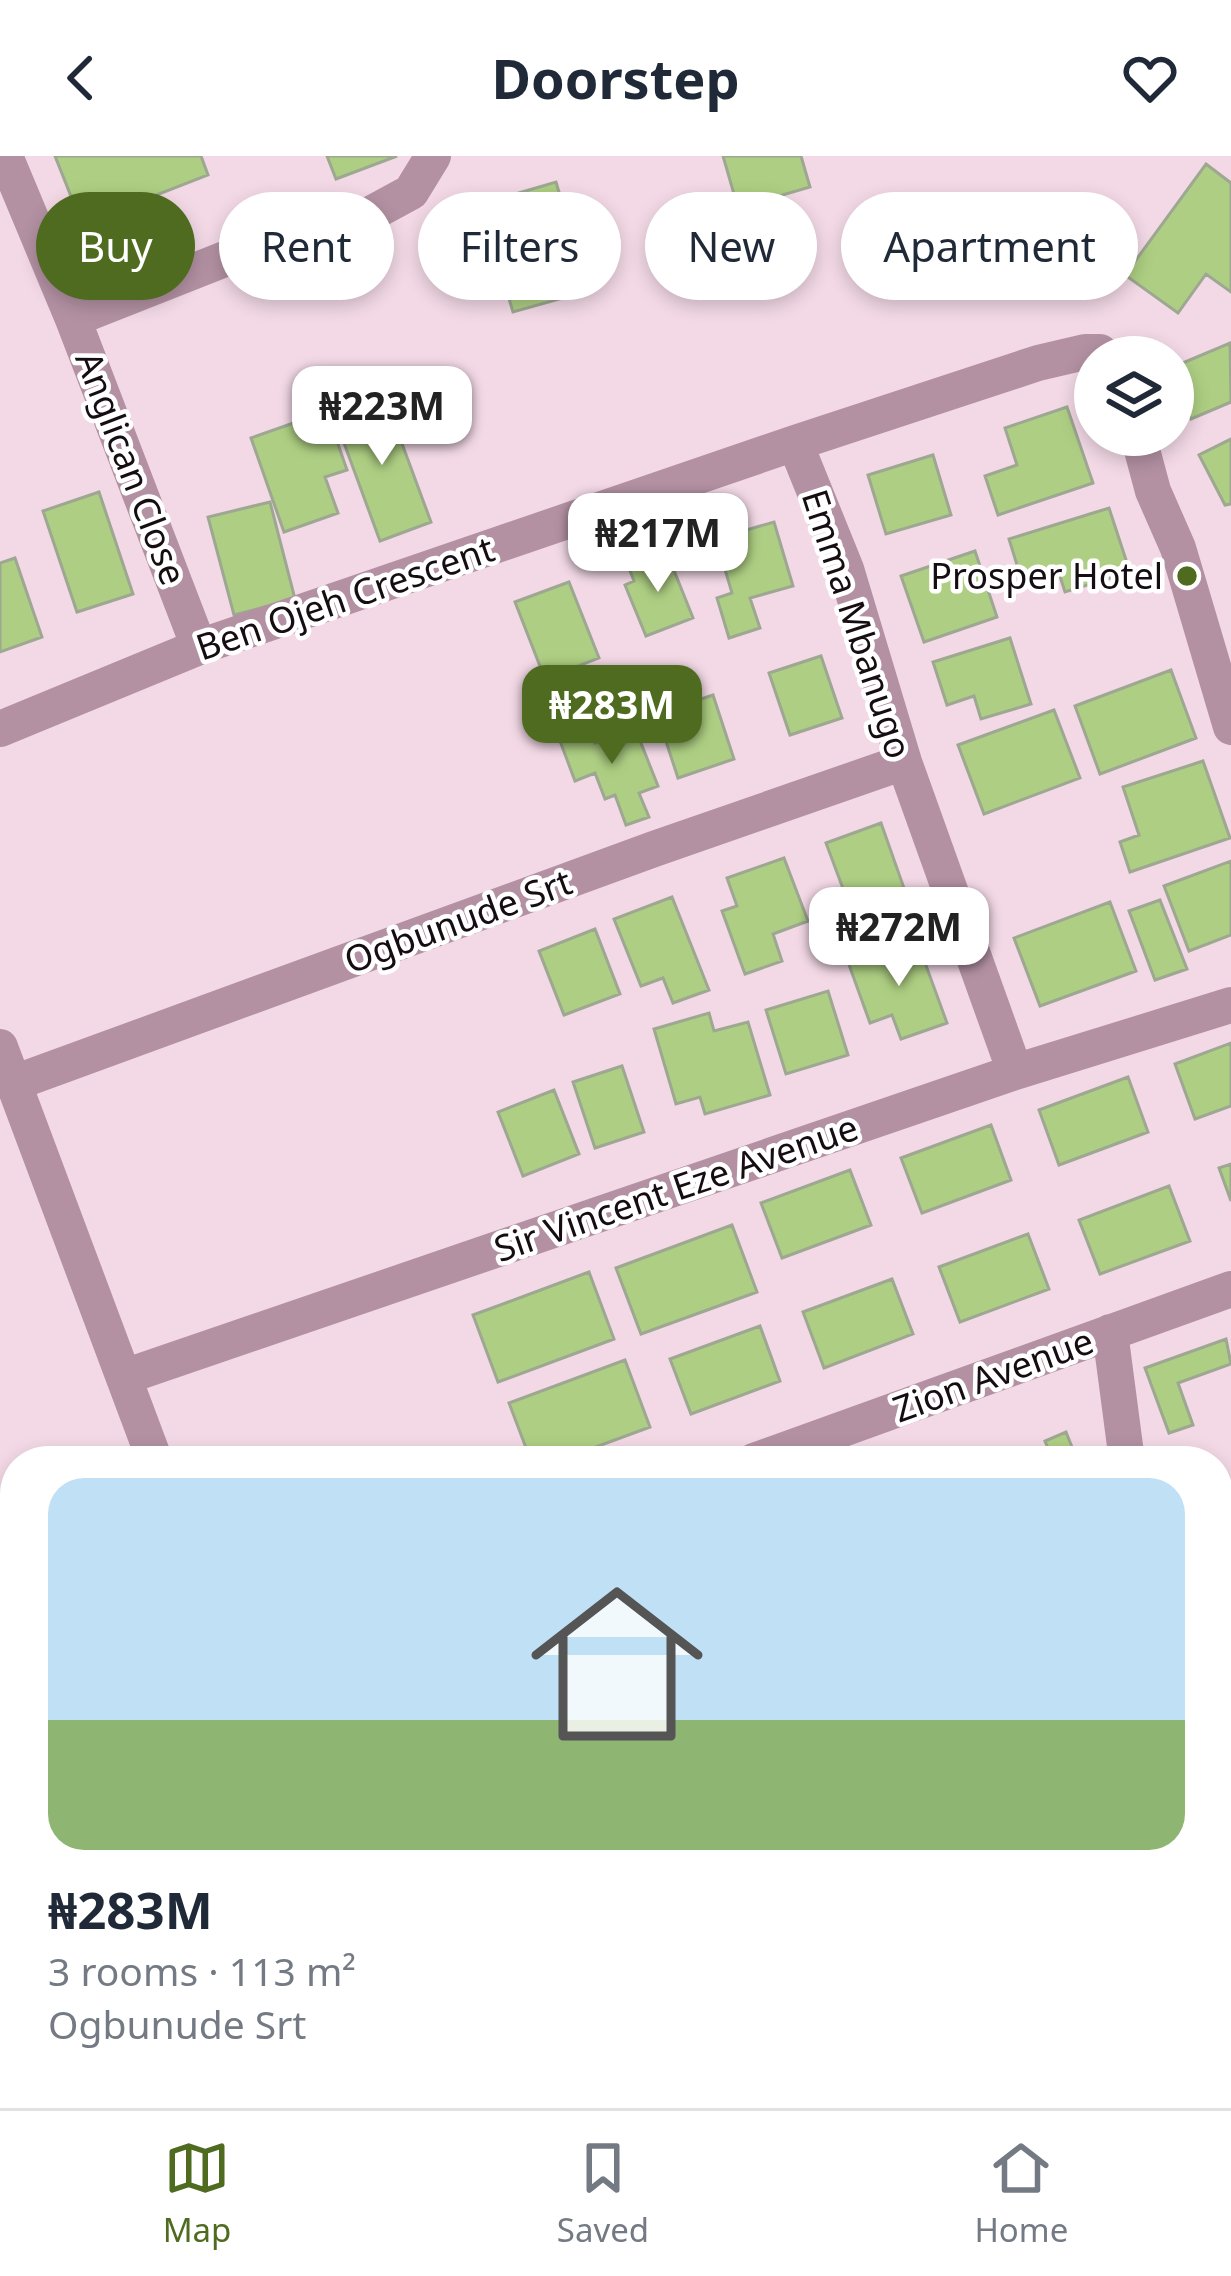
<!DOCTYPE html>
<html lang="en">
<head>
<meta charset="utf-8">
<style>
	:root { --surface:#fff; --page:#f6f6f7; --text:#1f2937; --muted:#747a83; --line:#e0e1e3; --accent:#4e6b1f }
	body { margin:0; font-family:"Noto Sans",sans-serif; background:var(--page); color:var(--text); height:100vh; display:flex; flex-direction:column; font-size:45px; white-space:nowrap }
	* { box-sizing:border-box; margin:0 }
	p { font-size:39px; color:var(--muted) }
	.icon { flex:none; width:66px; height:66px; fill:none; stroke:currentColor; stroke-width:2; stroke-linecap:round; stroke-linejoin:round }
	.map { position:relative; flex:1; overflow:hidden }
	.sheet { position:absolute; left:0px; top:1290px; width:1233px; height:663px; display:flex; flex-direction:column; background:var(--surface); border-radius:48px 48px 0 0; box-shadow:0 6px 18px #0003 }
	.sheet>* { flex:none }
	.guide { position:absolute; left:36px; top:36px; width:1161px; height:108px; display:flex; gap:24px }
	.buttons { position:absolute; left:1074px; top:180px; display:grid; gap:24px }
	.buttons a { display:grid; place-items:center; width:120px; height:120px; border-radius:50%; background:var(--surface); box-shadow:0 6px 18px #0003; font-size:60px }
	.price { position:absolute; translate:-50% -102px; padding:0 27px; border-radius:24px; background:#fff; color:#222; font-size:39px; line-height:78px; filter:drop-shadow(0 3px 6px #0008) }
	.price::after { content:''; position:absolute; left:50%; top:72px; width:36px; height:27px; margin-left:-18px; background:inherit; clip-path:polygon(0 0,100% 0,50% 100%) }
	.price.active { background:var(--accent); color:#fff }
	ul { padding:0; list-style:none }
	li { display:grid; align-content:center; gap:24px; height:636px; padding:0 48px }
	li span { display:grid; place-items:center; height:372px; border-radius:36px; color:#555 }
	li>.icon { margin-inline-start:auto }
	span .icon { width:216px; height:216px; fill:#fffc; stroke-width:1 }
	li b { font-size:51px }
	.pill { padding:0 42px; border-radius:54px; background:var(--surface); box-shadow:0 6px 18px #0003; font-size:42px; line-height:108px }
	.pill.active { background:var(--accent); color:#fff }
	header { display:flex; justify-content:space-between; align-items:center; height:156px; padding:0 48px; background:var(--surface); font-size:54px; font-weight:700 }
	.tabs { display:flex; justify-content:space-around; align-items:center; height:168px; border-top:3px solid var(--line); background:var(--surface); font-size:33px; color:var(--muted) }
	.tabs a { display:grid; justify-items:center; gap:6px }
	.tabs .active { color:var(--accent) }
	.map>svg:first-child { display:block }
</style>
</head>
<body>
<header><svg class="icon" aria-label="back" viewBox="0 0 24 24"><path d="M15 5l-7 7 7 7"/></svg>Doorstep<svg class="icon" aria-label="heart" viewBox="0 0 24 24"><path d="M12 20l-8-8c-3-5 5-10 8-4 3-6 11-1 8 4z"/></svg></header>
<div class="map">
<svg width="1231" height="1952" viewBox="0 0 1231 1952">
	<rect width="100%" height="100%" fill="#f3d9e6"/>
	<path fill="#aecf83" stroke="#9da791" stroke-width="3" d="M55,0H201L208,19L82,68Z
		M327,0H397L336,23Z
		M723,0H801L810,31L738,52Z
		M1206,8L1231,27V136L1206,118L1178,157L1125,119Z
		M556,26L588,135L513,156L481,48Z
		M1230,187L1231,246L1191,263L1173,221V211Z
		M384,239L431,366L380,385L333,257Z
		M1067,251L1093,327L998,359L985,320L1017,309L1005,272Z
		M305,263L311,279L332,271L347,314L325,321L338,357L284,376L251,282Z
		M1231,283V348L1225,349L1199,299Z
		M933,299L951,359L886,378L868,319Z
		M99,336L133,438L77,456L43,355Z
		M270,346L295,443L234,459L208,361Z
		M1109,352L1130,416L1065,436L1057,411L1021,422L1009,383Z
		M774,366L793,430L750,442L760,472L729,482L717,442L732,437L716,383Z
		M975,395L997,461L924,486L901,420Z
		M667,397L693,462L646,480L625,429L634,425L629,412Z
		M15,402L42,481L0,496V407Z
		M569,426L599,502L545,523L515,446Z
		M1010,482L1031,548L981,563L974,540L947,549L933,506Z
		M821,500L842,562L790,579L769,517Z
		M1171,514L1196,582L1100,618L1075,550Z
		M713,539L734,603L678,622L657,558Z
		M1054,554L1080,622L984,658L958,589Z
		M587,566L595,587L635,572L658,630L639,637L649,661L626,669L615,639L605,643L595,617L575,625L557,577Z
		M1203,605L1230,682L1130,716L1120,686L1139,679L1123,631Z
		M881,667L905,735L851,754L826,687Z
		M784,702L808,765L773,778L782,805L745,818L722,755L737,750L727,722Z
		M1231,705V779L1189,795L1164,730Z
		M672,741L709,834L673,847L663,822L641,830L614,763Z
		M1160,744L1187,813L1155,824L1129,755Z
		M1110,746L1136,815L1040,850L1014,782Z
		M595,773L620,838L564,859L539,795Z
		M916,782L947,867L901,883L892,859L870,867L848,806Z
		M828,835L848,899L786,918L766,854Z
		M709,857L714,875L748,866L770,939L705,958L700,941L676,948L654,873Z
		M1231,887V950L1195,963L1175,908Z
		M622,910L644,976L595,992L573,926Z
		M1128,921L1148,976L1059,1009L1039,954Z
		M554,934L579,998L523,1020L498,956Z
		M991,969L1011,1024L922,1057L901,1002Z
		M1231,1008V1045L1219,1012Z
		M850,1014L871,1069L782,1102L761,1047Z
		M1169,1030L1190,1085L1100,1118L1079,1064Z
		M732,1069L757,1136L641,1178L616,1112Z
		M1028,1078L1049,1133L960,1166L939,1111Z
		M589,1116L614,1183L498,1226L473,1159Z
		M892,1123L913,1178L824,1212L803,1156Z
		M760,1170L780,1225L691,1258L670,1203Z
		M1226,1183L1231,1208L1178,1227L1193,1269L1169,1277L1145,1212Z
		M625,1204L650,1271L558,1305H531L509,1247Z
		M1066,1276L1076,1301L1053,1305L1045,1285Z
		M1231,1838V1906L1218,1911V1842Z
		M767,1938H814L776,1952Z
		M836,1938H857L863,1952H800Z
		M1061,1938H1129L1088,1952H1066Z"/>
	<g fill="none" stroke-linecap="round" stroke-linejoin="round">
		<path stroke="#b391a3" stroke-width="36" d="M5,0L73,163L199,491
			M73,163L240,97L352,68L411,36L433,0
			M1138,279L1153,335L1178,392L1231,571
			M795,287L846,413L904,606L1015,916
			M0,573L199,491L795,287L1038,207L1085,196H1100L1104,201
			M0,891L155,1305
			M14,927L654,693L904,606
			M1110,1176L1127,1305
			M124,1221L1015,916L1231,849
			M754,1305L1231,1133
			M0,1564L15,1558
			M1218,1569L1231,1601
			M685,1938L690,1952
			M1045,1938L1050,1952"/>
	</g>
	<circle fill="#4e6b1f" stroke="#fff" stroke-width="4.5" cx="1187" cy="420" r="12"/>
	<g text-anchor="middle" stroke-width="9" stroke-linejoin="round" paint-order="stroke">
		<g font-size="36" fill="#150d11" stroke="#fff">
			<text transform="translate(131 312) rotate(69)" y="13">Anglican Close</text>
			<text transform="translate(345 442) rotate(-19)" y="13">Ben Ojeh Crescent</text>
			<text transform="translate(857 468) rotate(72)" y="13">Emma Mbanugo</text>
			<text transform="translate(458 765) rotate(-20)" y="13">Ogbunude Srt</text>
			<text transform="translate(676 1032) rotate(-19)" y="13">Sir Vincent Eze Avenue</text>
			<text transform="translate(993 1219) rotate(-20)" y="13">Zion Avenue</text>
		</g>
		<g font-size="36" fill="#150d11" stroke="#fff" text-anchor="end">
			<text x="1163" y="433">Prosper Hotel</text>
		</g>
	</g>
</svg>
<div class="buttons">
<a><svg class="icon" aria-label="layers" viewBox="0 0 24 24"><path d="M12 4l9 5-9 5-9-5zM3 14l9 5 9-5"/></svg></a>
</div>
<b class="price" style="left:382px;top:312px">₦223M</b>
<b class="price" style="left:658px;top:439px">₦217M</b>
<b class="price active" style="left:612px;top:611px">₦283M</b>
<b class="price" style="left:899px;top:833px">₦272M</b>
<div class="guide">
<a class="pill active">Buy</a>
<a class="pill">Rent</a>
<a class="pill">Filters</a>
<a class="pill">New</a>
<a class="pill">Apartment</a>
</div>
<section class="sheet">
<ul>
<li><span style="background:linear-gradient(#bfe0f5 65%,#8fb573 0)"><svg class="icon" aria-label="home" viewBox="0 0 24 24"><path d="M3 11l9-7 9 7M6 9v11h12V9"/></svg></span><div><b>₦283M</b><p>3 rooms · 113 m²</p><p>Ogbunude Srt</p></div></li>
</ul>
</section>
</div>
<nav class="tabs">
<a class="active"><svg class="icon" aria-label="map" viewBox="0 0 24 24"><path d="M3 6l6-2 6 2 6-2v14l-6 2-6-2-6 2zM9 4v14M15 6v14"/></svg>Map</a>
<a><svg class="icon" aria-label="saved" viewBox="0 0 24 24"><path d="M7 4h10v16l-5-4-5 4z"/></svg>Saved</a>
<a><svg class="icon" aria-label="home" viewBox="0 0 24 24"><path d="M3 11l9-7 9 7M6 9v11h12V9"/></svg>Home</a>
</nav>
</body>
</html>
